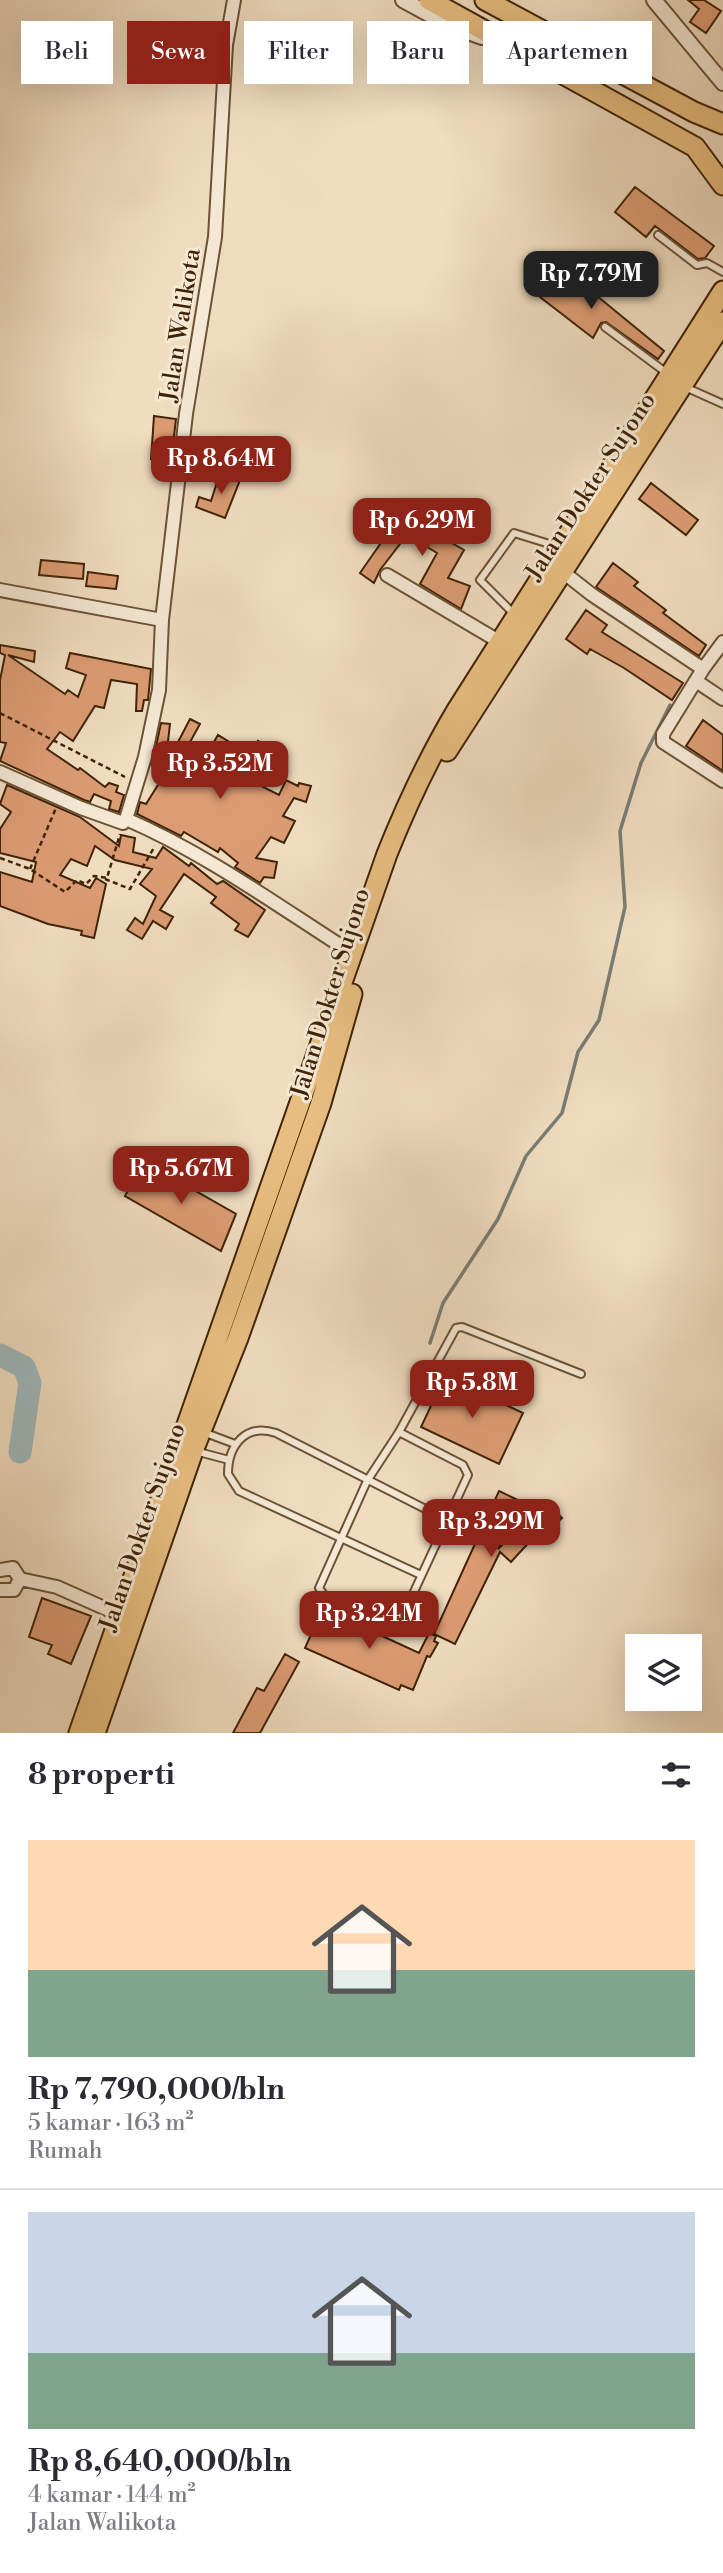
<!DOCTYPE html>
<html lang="id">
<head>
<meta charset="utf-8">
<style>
	:root { --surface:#fff; --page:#f2f2f3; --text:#2b2b33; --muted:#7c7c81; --line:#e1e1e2; --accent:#8f2418 }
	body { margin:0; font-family:"Libre Bodoni",serif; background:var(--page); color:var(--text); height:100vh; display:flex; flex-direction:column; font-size:26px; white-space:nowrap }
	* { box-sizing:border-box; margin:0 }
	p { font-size:23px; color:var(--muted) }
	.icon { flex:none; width:38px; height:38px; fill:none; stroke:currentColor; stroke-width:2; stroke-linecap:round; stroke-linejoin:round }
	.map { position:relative; height:1733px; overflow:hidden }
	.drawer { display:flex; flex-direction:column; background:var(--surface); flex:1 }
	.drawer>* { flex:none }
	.banner { position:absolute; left:21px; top:21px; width:682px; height:63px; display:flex; gap:14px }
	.buttons { position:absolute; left:625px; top:1634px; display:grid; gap:14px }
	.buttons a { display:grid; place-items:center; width:77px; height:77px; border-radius:0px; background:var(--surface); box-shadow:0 7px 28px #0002; font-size:35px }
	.price { position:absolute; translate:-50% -60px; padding:0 16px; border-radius:14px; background:var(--accent); color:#fff; font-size:23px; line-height:46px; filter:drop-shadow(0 2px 4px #0008) }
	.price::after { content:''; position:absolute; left:50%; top:42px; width:21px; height:16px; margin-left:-10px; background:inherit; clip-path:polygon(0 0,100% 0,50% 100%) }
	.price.active { background:#222; color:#fff }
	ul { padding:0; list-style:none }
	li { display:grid; align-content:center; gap:14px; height:371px; padding:0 28px }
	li+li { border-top:2px solid var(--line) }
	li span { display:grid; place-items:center; height:217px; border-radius:0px; color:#555 }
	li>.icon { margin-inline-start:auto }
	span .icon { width:126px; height:126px; fill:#fffc; stroke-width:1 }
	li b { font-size:30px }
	h2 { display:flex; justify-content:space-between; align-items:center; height:84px; padding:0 28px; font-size:30px }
	.pill { padding:0 24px; border-radius:0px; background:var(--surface); box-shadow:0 7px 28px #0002; font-size:24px; line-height:63px }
	.pill.active { background:var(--accent); color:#fff }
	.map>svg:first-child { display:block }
</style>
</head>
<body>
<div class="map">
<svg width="723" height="1733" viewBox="0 0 723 1733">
	<rect width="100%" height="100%" fill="#f0ddc0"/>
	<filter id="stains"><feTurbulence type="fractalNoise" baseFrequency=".00286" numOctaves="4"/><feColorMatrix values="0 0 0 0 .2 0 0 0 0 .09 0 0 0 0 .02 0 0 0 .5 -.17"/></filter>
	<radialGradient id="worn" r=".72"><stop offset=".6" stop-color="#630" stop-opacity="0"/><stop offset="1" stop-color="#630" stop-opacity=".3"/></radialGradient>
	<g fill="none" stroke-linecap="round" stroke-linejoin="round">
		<path stroke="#797d74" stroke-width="3.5" d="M430,1343L443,1303L498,1219L526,1156L562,1113L578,1052L599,1020L625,907L620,831L641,763L670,705"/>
		<path stroke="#9fb9bd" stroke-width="23" d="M0,1355L24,1367L30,1383L20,1452"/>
	</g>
	<path fill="#dc9c73" stroke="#402306" stroke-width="2" d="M688,0H704L721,11L706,33L690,22L699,9Z
		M635,187L714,246L705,258L698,259L655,226L646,237L615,212Z
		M563,268L664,351L658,359L606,322L601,323L593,338L540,297Z
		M154,416L176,419L171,461L151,459Z
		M220,473L240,480L225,518L196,507L199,497L211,501Z
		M651,483L698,520L686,535L639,499Z
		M393,509L464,550L448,578L470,586L461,609L420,584L437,553L407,535L380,570L374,583L360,573L392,527L385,522Z
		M41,560L84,564L83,579L39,575Z
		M613,563L638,582L634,586L666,610L663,613L706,645L699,656L596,587Z
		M88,572L118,576L116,589L86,586Z
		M586,610L607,625L602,632L683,683L672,700L624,668L590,649L587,654L566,639Z
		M0,645L35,651L34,662L8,655L65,694L68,690L78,697L86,675L66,668L70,653L151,669L148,700H144L142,711H136L137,684L111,680L104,708L95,706L73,741L60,732L47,749L78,770L80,768L105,787L109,783L118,786L116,792L124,795L119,812L109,809L111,801L94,794L90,802L84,800L0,761L6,743L0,742V680L5,655L0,653Z
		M190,719L200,724L190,742L208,752L218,735L231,743L218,767L238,779L252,759L258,741L270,747L260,768L268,773L259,785L279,795L286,780L298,786L299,783L311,786L306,802L294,798L283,816L295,821L284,843L271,837L256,858L277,862L274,878L264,877L260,883L235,867L238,863L220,848L218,852L184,832L181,836L137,814L140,802L146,804L168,769L152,765L161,723L170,724L165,767Z
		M703,720L723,735V771L686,746Z
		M7,785L80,817L119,846L121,835L135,838L133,852L156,858L163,847L189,866L191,863L217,884L223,881L265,910L248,937L235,930L239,924L211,903L216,897L184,874L160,910L173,917L166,929L153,921L142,939L127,930L135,918L143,924L156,896L140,884L152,869L115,860L95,846L87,866L71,859L60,875L90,888L96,878L106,884L94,938L81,935L82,931L48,924L0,906V872L32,882L36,862L0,853V829L11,812L0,804Z
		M143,1161L236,1214L221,1251L125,1196Z
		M445,1376L523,1413L499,1464L421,1427Z
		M499,1491L520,1501L498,1549L545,1502L562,1518L546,1533L542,1528L511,1562L500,1552L455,1644L434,1634Z
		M42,1598L91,1616L71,1664L48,1654L52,1645L29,1637Z
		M322,1610L359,1626L362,1620L383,1630L380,1635L419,1653L429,1633L436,1636L434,1641L438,1643L430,1657L427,1656L413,1690L401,1685L399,1690L305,1648Z
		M285,1654L299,1662L260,1733H233L257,1688L264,1691Z"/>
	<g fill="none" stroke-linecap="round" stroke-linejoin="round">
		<defs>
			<path id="service" d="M658,235L697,265L707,263L723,272
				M605,327L668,374
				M685,387L723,404
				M513,613L480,580L514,533L556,546
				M203,1432L235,1444
				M399,1432L463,1465L468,1475L400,1622L390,1627L325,1596L319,1588L367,1481Z
				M399,1432L456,1328L462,1327L581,1374
				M195,1451L229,1460
				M421,1575L239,1491L228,1474C228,1445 246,1423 276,1433L447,1520"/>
			<path id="minor" d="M563,572L591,594L703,669L663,734V742L723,781
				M387,575L500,642
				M0,590L162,620
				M703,669L723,642
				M696,681L723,699
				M0,772L81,808L123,823L126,819C207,854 278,906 352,953
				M126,819L145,757L159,690L162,620L186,414L215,237L226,45L234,0
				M0,1570L13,1568L20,1579L14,1590H0
				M20,1579L57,1587L120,1615"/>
			<path id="tertiary" d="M403,0L449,25L482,37
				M654,0L723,83"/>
			<path id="trunk" d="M429,0L695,147L723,185
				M485,0L694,112L723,124
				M447,751L723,322
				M79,1733L387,854C407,804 429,757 457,710L723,291
				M95,1733L193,1451L238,1338L321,1103L352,994"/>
		</defs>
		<use href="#service" stroke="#6c5234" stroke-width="10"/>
		<use href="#minor" stroke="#6c5234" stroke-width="16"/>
		<use href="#tertiary" stroke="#6c5234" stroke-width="18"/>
		<use href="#trunk" stroke="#402306" stroke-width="23"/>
		<path stroke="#402306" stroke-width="2.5" stroke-dasharray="5 3.5" stroke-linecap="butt" d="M0,713L125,777
			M0,858L30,869L65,892L77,880L86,884L94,876L107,878L120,834
			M30,869L56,808
			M105,879L130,889L155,846"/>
		<use href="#service" stroke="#f5e9d6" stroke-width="6"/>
		<use href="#minor" stroke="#f5e9d6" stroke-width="12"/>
		<use href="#tertiary" stroke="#f5e9d6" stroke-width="14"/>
		<use href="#trunk" stroke="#e8be80" stroke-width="19"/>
	</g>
	<g text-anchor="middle" stroke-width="6" stroke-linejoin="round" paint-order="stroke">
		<g font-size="24" fill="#402306" stroke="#f5e9d6">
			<text transform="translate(180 325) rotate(-81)" y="8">Jalan Walikota</text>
			<text transform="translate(590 486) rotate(-57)" y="8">Jalan Dokter Sujono</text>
			<text transform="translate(330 993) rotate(-73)" y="8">Jalan Dokter Sujono</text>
			<text transform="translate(142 1527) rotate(-71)" y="8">Jalan Dokter Sujono</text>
		</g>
	</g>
	<rect width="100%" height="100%" filter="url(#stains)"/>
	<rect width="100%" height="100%" fill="url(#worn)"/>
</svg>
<div class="buttons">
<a><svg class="icon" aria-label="layers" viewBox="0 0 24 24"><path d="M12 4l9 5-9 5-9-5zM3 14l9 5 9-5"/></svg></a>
</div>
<b class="price active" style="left:591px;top:311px">Rp 7.79M</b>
<b class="price" style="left:221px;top:496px">Rp 8.64M</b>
<b class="price" style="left:422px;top:558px">Rp 6.29M</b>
<b class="price" style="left:220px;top:801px">Rp 3.52M</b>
<b class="price" style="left:181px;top:1206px">Rp 5.67M</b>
<b class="price" style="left:472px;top:1420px">Rp 5.8M</b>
<b class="price" style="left:491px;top:1559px">Rp 3.29M</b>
<b class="price" style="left:369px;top:1651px">Rp 3.24M</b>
<div class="banner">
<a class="pill">Beli</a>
<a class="pill active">Sewa</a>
<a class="pill">Filter</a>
<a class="pill">Baru</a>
<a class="pill">Apartemen</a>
</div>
</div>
<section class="drawer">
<h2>8 properti<svg class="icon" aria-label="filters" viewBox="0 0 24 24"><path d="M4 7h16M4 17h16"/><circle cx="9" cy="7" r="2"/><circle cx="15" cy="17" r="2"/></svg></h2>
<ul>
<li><span style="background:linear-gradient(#ffd9b3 60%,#7fa58c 0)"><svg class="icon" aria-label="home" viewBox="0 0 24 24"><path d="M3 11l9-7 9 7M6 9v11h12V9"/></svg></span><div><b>Rp 7,790,000/bln</b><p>5 kamar · 163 m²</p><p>Rumah</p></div></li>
<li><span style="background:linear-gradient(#c9d6e8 65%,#7fa58c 0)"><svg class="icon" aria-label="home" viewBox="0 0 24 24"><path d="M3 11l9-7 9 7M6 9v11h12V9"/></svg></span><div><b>Rp 8,640,000/bln</b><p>4 kamar · 144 m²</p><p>Jalan Walikota</p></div></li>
</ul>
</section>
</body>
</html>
